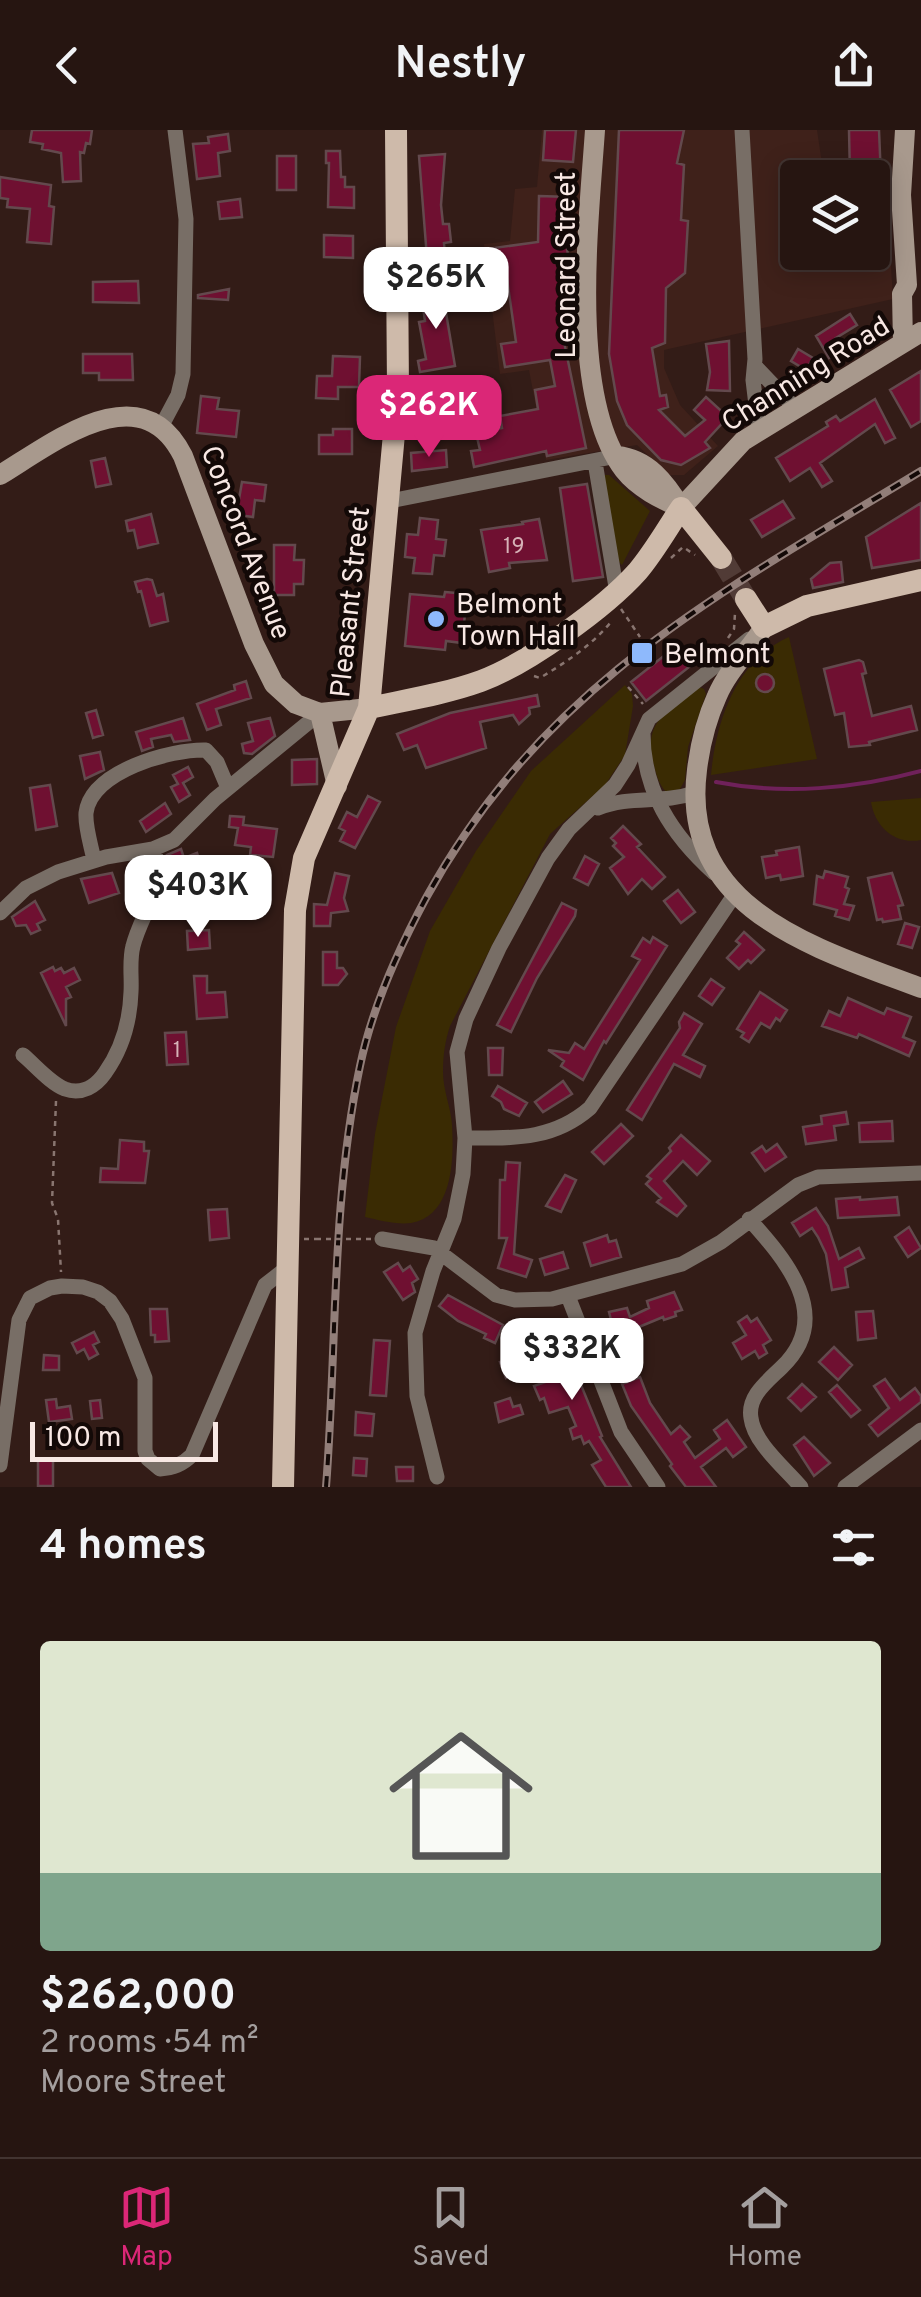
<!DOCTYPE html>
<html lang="en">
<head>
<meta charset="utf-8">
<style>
	:root { --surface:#261511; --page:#2e1e1a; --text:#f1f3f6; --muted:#a49f9f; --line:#423431; --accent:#db2777 }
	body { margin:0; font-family:Overpass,sans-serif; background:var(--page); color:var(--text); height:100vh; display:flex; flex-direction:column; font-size:38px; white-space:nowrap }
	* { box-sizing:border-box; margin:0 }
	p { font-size:32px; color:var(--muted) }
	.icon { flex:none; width:55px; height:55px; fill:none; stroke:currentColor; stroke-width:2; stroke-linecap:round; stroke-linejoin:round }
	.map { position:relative; height:1357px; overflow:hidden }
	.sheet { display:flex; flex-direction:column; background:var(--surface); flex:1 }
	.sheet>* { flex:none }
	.controls { position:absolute; left:780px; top:30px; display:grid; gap:20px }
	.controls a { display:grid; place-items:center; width:110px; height:110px; border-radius:10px; background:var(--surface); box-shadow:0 5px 25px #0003,0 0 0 2px var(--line); font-size:50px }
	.scale { position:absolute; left:30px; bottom:25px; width:188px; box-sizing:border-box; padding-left:10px; border:5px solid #f8e8e4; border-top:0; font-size:28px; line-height:35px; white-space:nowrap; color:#f8e8e4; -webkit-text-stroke:8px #130907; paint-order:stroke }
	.price { position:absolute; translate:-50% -85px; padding:0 22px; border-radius:20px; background:#fff; color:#222; font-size:32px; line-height:65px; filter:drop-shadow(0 2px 5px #0008) }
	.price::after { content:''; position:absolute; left:50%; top:60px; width:30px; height:22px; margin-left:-15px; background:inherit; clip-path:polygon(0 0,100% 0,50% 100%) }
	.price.selected { background:var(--accent); color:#fff }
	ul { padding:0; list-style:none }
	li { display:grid; align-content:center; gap:20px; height:530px; padding:0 40px }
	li+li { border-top:2px solid var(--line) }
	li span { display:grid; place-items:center; height:310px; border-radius:10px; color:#555 }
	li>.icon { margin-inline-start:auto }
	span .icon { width:180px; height:180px; fill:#fffc; stroke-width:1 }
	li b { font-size:42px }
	h2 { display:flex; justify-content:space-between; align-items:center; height:120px; padding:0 40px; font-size:42px }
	header { display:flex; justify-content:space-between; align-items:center; height:130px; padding:0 40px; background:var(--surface); font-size:45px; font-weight:600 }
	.tabs { display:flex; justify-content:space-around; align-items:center; height:140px; border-top:2px solid var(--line); background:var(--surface); font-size:28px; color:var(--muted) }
	.tabs a { display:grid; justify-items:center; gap:5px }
	.tabs .selected { color:var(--accent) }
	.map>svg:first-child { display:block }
</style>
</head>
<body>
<header><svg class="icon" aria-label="back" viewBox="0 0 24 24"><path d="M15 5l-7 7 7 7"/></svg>Nestly<svg class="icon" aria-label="share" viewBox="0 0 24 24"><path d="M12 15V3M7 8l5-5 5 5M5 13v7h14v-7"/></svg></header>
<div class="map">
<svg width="921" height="1357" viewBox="0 0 921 1357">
	<rect width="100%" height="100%" fill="#331c17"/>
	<path fill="#3f211a" d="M542,0H817L824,47L798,48V122H872L873,88L888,85L893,169L664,220V238L680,275L718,316L684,345H669L637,315L546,330L529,240L500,244L484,114L510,111L515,59L537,57Z"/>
	<path fill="#3a2b03" d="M603,345H609L650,381L622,435L618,431Z
		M789,507L817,629L711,645C716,591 736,530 789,507Z
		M625,555L632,564L633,576L625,625L605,655L550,704L450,896C445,911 443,926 443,942C443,961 451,977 452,995C454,1029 453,1086 411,1093C396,1095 379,1090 365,1087L375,1004L396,897L430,801L476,721L531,641Z
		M699,557L704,559L706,564L688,617L685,650L680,659L666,662C658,653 656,643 653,632C643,590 669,581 699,557Z
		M921,668V710C895,715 875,697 871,672Z"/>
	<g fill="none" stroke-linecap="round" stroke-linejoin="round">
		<path stroke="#6f215a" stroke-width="4" d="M716,652C783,665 855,659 921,641"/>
	</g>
	<path fill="#6f1031" stroke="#63494d" stroke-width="2.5" d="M32,0H92L90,14L86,13L84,23L80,22L81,51L63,52L61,23L42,19L43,14L30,12Z
		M545,0H576L573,32L543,30Z
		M619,0H684L677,33L684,35L681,90L688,91L685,143L666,158L665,213L652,218L660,266L666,265L668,277L659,280L685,306L705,290L694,280L706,267L728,287L705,312L710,318L681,335L661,330L627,295L617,271L609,224Z
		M849,0H879L881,48L850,45Z
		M228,4L230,21L218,23L220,46L197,49L193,14L209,13L208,7Z
		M326,21H340L341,47H345V57H354V78L328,77L329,33H326Z
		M445,24L441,75L443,94H449L451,112L444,113L445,126L427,128L419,26Z
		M277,26H296V60H277Z
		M0,47L51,55L49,76L54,77L51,114L27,112L30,79L7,77L8,69L0,68Z
		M539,66L570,67L569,96H564L569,133L566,134L570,165L564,166L569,201L562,202L586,318L547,326L546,321L474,337L471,321L480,320L476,303L502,298L500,286L538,279L535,260L555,256L550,230L505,237L501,214L516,212L506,142L491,145L487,119L538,112Z
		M240,69L242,87L220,89L218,72Z
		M324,105L353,106V128L324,127Z
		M138,151L139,173L93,172V152Z
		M229,159L228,170L198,168V165Z
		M448,159L451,176L445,177L455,236L420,242L418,231L426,229L419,192L425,191L421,164Z
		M850,184L857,195L836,208L843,219L829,228L816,206Z
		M729,211L730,261L707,260L710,242L706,214Z
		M798,219L813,228L806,240L791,231Z
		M83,224H132L133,250H99V243H83Z
		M333,226L360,227L359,257H338V269L316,268L317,246H332Z
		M921,241V291L911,297L890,260Z
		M452,255L465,256L463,276L467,297L455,300L451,282L413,280L414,260L451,265Z
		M201,266L219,268L217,279L239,281L236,307L197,303Z
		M875,269L895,308L885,313L875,294L820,333L832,351L822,357L810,338L790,351L776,328L828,296L826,292L836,286L840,291Z
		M333,299H352V324H319V305H333Z
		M446,320L447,337L412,341L411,323Z
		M105,328L111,354L96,357L91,331Z
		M242,352L266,355L264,371L255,370L253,387L231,384L233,368L239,369Z
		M587,354L603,447L573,451L560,358Z
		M783,371L794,388L762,407L751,390Z
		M921,373V430L872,438L866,407Z
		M151,384L158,413L138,418L134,400L128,401L126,391Z
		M420,388L438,390L436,409L446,410L444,426L434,425L432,444L413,443L415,428L405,427L407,404L418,405Z
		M539,389L547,430L509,433L510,438L489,442L481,400L523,394L522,392Z
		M274,415H295L294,430H304L303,454H294V465H274Z
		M841,432L843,452L813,458L811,449L830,433Z
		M147,449L152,450L157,466L163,464L168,491L150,496L141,461L138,462L135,452Z
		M445,462L467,464L462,513L446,511L445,520L405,516L410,464L444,467Z
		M679,514L694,533L646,571L631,552Z
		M859,530L863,532L866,543L862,544L872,586L911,576L917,600L869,612L870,615L849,617L844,583L835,585L824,539Z
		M756 553a9 9 0 1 1 18 0a9 9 0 1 1-18 0Z
		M246,551L251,568L216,579L221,595L207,600L197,574L235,560L234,555Z
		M537,565L539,576L529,578L530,584L519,594L513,585L480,592L486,618L426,638L417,615L404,620L397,604L450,583Z
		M96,580L103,605L93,608L86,583Z
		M183,588L190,610L174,612L171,605L151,609L153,617L142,621L136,602Z
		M270,588L275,606L252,624L244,623L242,614L253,611L248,593Z
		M100,622L104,640L85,649L80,626Z
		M317,629V654L292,655V630Z
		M188,637L193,647L183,653L190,665L179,672L171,657L178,654L173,645Z
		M50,655L57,696L36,700L30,658Z
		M368,666L380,672L355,718L340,711L345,701L339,698L347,682L357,687Z
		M165,673L171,684L146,702L140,691Z
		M230,686L244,687L243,695L277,699L273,727L250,725L251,717L235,715L238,698L229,697Z
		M623,696L641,714L637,717L665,747L652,759L642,749L628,764L610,738L624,727L613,716L616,713L611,708Z
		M799,717L803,746L781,750L780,745L766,748L762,727L777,725L776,721Z
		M181,719L184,728L197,723L201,736L174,749L167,725Z
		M585,726L599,734L588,755L574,748Z
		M825,741L848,747L845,757L849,759L844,774L854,776L849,790L835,786L837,780L814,774L817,746L823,748Z
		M112,743L119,763L89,773L81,749Z
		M335,743L349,746L344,768L348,781L331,783L330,796H314V774L327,775Z
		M892,743L903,775L898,776L901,789L883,792L882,789L877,790L868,748Z
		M223,744L242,747L239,772L220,769Z
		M678,760L695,782L681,793L664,771Z
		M35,771L45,790L37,794L40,800L31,804L26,795L16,796L12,787Z
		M562,773L576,780L575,786L537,848L511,902L497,895Z
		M905,793L919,797L912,818L898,814Z
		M209,800L210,818L188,820L187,801Z
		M744,802L764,820L751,833L748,830L739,839L727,828L740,814L736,811Z
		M653,807L667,816L606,913L604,911L583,950L561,936L564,931L548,920L569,923L575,913L584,919L640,830L632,826L643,808L650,813Z
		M323,822H337V838H343L347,844L338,855H323Z
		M53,837L55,841L61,838L64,843L74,838L80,850L66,857L71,867L66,869V896L41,843Z
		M194,846H207V863L225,862L227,887L197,889Z
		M711,849L724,858L712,875L699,866Z
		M760,862L787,880L780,891L776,888L770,898L761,893L749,912L741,907L744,903L737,899Z
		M848,868L884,884L887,878L911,887L903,907L915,912L909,926L859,904L857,908L822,896L829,881L840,886Z
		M684,883L702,894L683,925L705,936L700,947L674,934L642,990L627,980L680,898L679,892Z
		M186,902L188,934L167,935L165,903Z
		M488,918H503L502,945H489Z
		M563,951L572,964L543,982L535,972Z
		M498,956L527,973L519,986L504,979L501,972L492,966Z
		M846,982L848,994L834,996L836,1010L806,1014L803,997L822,994L821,986Z
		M892,991L893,1011L860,1012L859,993Z
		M621,994L633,1006L604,1034L592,1022Z
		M681,1005L710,1031L697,1045L683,1031L664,1051L686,1076L677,1086L657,1072L661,1068L646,1054L651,1049L647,1046L671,1021L669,1018Z
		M120,1010L144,1012V1021H149L145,1053L100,1052L101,1038L118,1039Z
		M777,1014L786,1027L765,1041L752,1023L762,1016L766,1022Z
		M506,1032L520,1033L514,1124L532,1130L526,1147L498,1138L507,1108H499L500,1050H505Z
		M565,1045L576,1050L561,1082L546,1076Z
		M860,1067V1070L897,1067L899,1085L838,1088L836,1069Z
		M816,1078L828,1096L839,1129L859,1118L864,1128L845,1138L848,1157L832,1160L826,1124L818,1107L812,1098L800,1106L792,1093Z
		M227,1079L229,1108L210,1110L208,1080Z
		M909,1097L921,1118L908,1127L895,1107Z
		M607,1105L609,1112L616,1110L621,1127L591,1136L584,1113Z
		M563,1122L568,1138L545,1145L540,1129Z
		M398,1133L403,1141L410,1136L418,1149L412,1153L415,1162L403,1170L384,1142Z
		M674,1162L682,1180L675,1182L676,1186L664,1190L663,1187L634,1199L638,1208L602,1218L598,1207L614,1202L609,1182L627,1178L630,1187L649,1178L647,1171Z
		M448,1165L503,1195L495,1213L484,1208L486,1204L458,1191L439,1176Z
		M150,1179H167L169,1211L155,1212V1205H151Z
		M873,1181L876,1208L858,1210L856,1182Z
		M747,1186L751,1192L757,1188L771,1210L763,1215L767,1223L759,1228L755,1221L742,1229L733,1213L746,1205L738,1192Z
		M549,1194L555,1225L567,1221L602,1306L600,1307L631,1357H606L592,1335L601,1330L589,1311L584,1314L581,1306L573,1309L570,1299L576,1296L568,1277L549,1283L544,1268L540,1270L534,1256L551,1250L540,1217L525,1220L523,1207L531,1205L530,1197Z
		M94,1202L99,1212L93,1215L98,1224L89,1229L84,1219L77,1223L72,1213Z
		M374,1210L390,1211L386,1266L370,1265Z
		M834,1217L852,1235L838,1250L819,1232Z
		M44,1225L59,1226V1240H43Z
		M516,1226L522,1241L506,1248L500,1232Z
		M640,1247L650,1273L671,1304L680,1296L690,1307L684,1312L695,1328L720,1309L714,1300L727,1290L746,1317L733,1327L726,1318L701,1337L716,1357H686L670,1336L672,1334L631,1276L622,1254Z
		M885,1249L900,1270L915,1258L921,1266V1272L878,1306L869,1295L889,1278L874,1256Z
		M802,1254L816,1267L801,1281L788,1268Z
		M837,1255L860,1280L851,1287L829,1262Z
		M510,1268L513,1277L520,1275L523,1284L499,1292L495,1273Z
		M56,1269L57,1278L70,1276L72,1289L49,1292L46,1270Z
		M100,1270L102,1288L92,1289L90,1271Z
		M356,1282L374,1284L372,1306L355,1305Z
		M804,1307L830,1333L814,1346L794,1315Z
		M354,1328L367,1329L366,1346L353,1345Z
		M38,1329H53V1356H38Z
		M396,1337H413V1351H397Z"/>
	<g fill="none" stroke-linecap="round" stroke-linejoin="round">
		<path stroke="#513b36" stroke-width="22" stroke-dasharray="22 11" stroke-linecap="butt" d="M721,428L746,469"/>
		<path stroke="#897570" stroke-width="2.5" stroke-dasharray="5 5" stroke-linecap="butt" d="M671,428L683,417L695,425
			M621,479L640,507
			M728,508L734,499L735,483
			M534,546L540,548C566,532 591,516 611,492
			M628,557L643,574
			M56,971L52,1073L58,1089L61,1142
			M304,1109H316"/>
		<path stroke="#786e66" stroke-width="15" d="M742,0L755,229L753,250L759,300
			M755,236L795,278
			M161,297L178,265L183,244L186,89L175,0
			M595,332L617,463
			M390,371L617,326
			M643,603C643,661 672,705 714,743
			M598,678C630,665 662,674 694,663
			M94,730C91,715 85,697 86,683C91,641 171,619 206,620L217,632L228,658
			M0,783L26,758L58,742L106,727L153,719L174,710L215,669L320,583
			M23,925C35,935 50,953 65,959C82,965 96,956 105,943C122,919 130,892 131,862C132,847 129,831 133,816C141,783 169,753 153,719
			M465,1008C512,1008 552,1011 590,978L735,764
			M749,1089C785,1129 835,1186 782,1237C768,1251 747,1266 751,1288C754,1313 785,1338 801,1357
			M382,1109L434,1118L496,1165L515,1170L552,1169L682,1134L721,1112L798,1055L818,1047L921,1043
			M568,1166L621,1302L658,1357
			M0,1335L19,1190L30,1168L50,1158L62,1156L83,1157L98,1162L110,1171L122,1189L145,1248V1321L148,1329L160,1339C173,1338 182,1335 192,1325L265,1155L288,1137
			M437,1347L417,1266L415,1203L433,1141L454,1089L463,1044L465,1008L457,922L466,889L499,818L548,728L569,699L615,655L628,635L649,589L749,509
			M845,1357L921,1300"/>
		<path stroke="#a8998d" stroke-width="20" d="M595,0C589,89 568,267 624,340C638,358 661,369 681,378
			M903,213L902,164L907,155L901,65L905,0
			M617,326C648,329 666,353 681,378
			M0,345C53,313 141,242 183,326L254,514L274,554L296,574L320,583L369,578
			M681,378L743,311L921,202
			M764,497C749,521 728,540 717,566C706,590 700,615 697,640C679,780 816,818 921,858
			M320,583L337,656"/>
		<path stroke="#cebaaa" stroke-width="22" d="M746,469L764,497
			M764,497L807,476L921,450
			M369,578C406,570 445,564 481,551C527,534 605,478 638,441C654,422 667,399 681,378L721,428
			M283,1357L295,780L304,728L369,578L398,260L396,0"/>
		<defs>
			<path id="rail" d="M326,1357C337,1217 331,1074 360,936C372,878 398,820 426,768C544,553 720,463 921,341"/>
		</defs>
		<use href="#rail" stroke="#927e79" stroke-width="8"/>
		<use href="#rail" stroke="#130907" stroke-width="4" stroke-dasharray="11" stroke-linecap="butt"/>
		<path stroke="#897570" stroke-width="2.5" stroke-dasharray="5 5" stroke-linecap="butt" d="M316,1109H373"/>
	</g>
	<g fill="#8eb9fc" stroke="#130907" stroke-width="4">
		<circle cx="436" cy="489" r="10"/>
		<rect x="630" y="511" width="24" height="24" rx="5"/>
	</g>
	<g text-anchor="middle" stroke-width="9" stroke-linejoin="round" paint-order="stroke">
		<g font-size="22" fill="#d6b2b7">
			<text x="514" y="423">19</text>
			<text x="177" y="927">1</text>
		</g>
		<g font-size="28" fill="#f8e8e4" stroke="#130907">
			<text transform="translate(565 135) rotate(-90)" y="10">Leonard Street</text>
			<text transform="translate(805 243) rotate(-32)" y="10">Channing Road</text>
			<text transform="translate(247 412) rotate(69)" y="10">Concord Avenue</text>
			<text transform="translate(349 472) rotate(-84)" y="10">Pleasant Street</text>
		</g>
		<g font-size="28" fill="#f8e8e4" stroke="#130907" text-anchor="start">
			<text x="456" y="483">Belmont<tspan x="456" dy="32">Town Hall</tspan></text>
			<text x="664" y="533">Belmont</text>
		</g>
	</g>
</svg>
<div class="controls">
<a><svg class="icon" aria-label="layers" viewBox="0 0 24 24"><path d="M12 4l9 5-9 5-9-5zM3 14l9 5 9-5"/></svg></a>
</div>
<div class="scale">100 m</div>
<b class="price" style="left:436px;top:202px">$265K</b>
<b class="price selected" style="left:429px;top:330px">$262K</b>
<b class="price" style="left:198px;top:810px">$403K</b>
<b class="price" style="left:572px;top:1273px">$332K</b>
</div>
<section class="sheet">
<h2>4 homes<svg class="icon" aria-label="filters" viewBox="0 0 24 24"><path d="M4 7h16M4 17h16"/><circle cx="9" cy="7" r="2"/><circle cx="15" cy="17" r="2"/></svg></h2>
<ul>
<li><span style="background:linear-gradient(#dfe7d0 75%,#7fa58c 0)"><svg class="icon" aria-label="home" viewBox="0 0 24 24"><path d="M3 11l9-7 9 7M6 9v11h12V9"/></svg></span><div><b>$262,000</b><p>2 rooms · 54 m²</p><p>Moore Street</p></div></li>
</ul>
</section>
<nav class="tabs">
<a class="selected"><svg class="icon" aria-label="map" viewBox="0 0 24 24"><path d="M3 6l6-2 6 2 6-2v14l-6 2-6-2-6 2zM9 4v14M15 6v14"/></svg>Map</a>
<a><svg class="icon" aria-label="saved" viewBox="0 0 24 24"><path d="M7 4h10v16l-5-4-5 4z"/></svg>Saved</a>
<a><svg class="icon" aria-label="home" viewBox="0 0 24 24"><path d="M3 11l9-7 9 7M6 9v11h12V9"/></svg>Home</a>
</nav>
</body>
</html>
